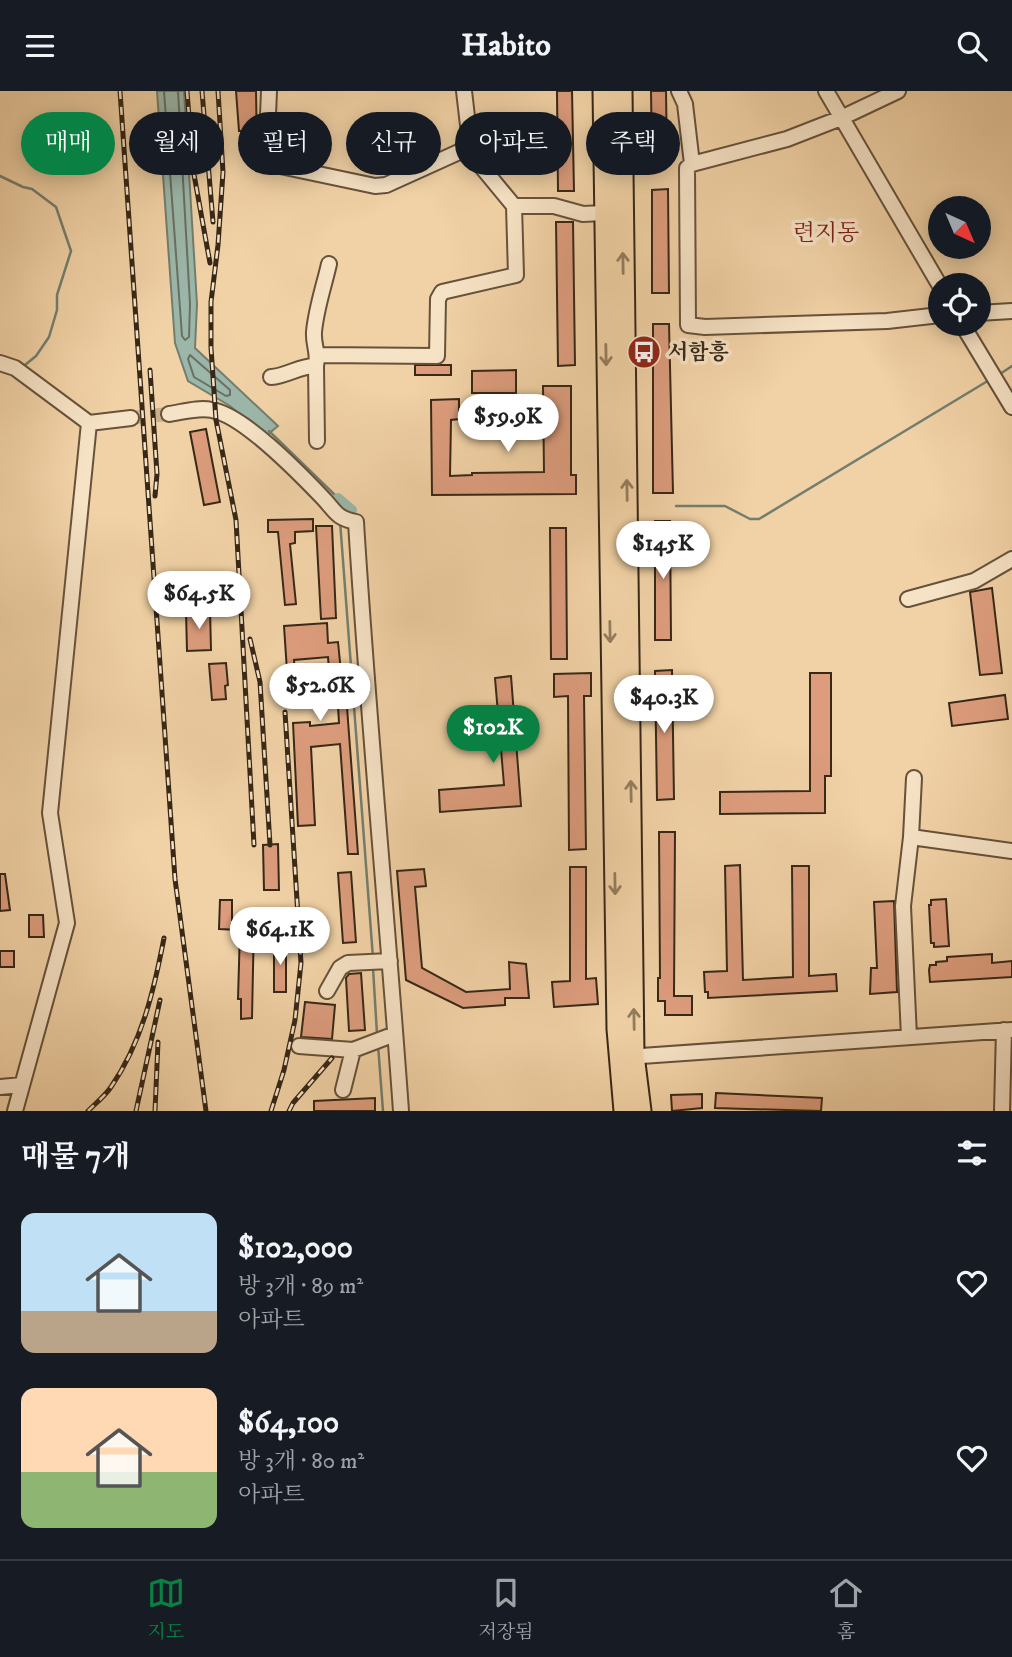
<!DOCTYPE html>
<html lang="ko">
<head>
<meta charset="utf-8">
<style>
	:root { --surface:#171b24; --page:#242831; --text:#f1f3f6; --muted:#9ea1a6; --line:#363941; --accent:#0b8043 }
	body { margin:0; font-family:"IM FELL DW Pica","Noto Serif KR",serif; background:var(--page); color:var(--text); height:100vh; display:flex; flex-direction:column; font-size:26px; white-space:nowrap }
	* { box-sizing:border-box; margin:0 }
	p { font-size:23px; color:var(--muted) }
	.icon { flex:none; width:38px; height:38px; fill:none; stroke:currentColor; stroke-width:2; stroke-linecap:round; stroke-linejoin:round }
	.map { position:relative; height:1020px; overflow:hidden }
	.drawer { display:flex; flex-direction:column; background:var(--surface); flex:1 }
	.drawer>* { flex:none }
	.banner { position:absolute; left:21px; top:21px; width:971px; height:63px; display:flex; gap:14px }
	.needle { width:46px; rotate:136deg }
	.buttons { position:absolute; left:928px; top:105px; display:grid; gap:14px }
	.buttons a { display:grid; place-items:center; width:63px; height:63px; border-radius:50%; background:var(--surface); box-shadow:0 4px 18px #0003; font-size:35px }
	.price { position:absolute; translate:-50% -60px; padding:0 16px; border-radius:24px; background:#fff; color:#222; font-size:23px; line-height:46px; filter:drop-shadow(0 2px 4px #0008) }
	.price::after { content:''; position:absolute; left:50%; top:42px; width:21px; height:16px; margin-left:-10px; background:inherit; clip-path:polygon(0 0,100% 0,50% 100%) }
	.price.selected { background:var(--accent); color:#fff }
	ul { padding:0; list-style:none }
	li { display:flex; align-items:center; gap:21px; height:175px; padding:0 21px }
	li span { display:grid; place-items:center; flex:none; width:196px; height:140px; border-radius:14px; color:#555 }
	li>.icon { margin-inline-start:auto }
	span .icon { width:84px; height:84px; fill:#fffc; stroke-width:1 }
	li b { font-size:30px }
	h2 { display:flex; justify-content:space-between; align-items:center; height:84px; padding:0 21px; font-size:30px }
	.tag { padding:0 24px; border-radius:32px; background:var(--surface); box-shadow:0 4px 18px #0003; font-size:24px; line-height:63px }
	.tag.selected { background:var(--accent); color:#fff }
	header { display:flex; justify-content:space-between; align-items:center; height:91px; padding:0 21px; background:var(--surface); font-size:32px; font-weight:700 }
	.tabs { display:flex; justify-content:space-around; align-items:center; height:98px; border-top:2px solid var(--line); background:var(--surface); font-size:19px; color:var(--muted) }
	.tabs a { display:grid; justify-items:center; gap:4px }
	.tabs .selected { color:var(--accent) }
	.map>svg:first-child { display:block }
</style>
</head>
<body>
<header><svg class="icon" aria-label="menu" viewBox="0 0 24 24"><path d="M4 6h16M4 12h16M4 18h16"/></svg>Habito<svg class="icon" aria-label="search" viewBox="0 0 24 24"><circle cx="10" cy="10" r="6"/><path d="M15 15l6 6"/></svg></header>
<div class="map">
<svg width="1012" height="1020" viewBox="0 0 1012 1020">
	<rect width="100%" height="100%" fill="#f1d2a6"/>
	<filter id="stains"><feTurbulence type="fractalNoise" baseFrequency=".00286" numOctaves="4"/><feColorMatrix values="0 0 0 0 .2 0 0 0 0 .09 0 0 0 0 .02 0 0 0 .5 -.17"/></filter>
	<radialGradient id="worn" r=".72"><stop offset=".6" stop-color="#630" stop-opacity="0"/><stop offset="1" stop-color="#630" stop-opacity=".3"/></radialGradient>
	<path fill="#9bb7aa" stroke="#737e6f" stroke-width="2" d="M157,0H184L197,213L195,257L278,335L266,345L230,315L188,290L175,252Z"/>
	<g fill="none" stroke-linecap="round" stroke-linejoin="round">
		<path stroke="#697060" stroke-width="2" d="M164,0L182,245L185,249L189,246L190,213L178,0
			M190,264L230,299V304L226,305L194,286L188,268Z"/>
		<path stroke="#737e6f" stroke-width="2.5" d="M0,85L23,96L32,98L56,116L71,160L57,204V219L49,246L36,265L25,274
			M1000,283L1012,275
			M269,340L338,407L339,416
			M676,415H725L750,428H759L986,291
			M340,430L373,867
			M373,877L377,943
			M378,954L383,1020"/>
		<path stroke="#9bb7aa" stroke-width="10" d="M338,407L352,419"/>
	</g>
	<path fill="#dd9d7d" stroke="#372817" stroke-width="2" d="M236,0H256L257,60L244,61L243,40H239Z
		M557,0H572L574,100H558Z
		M651,0H666L667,67H652Z
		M668,98L669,202H652V99Z
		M556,131H573L575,274L558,275Z
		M653,233H669L673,402H653Z
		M415,274H451V284H415Z
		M516,279V302H472V280Z
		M543,295H571V384H576V403L432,404L431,309L459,308V328L451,329L450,385L472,384V382L544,381Z
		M206,338L220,411L204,414L190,341Z
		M313,428V440L295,441V452L290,453L296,513L285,514L278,441H268V429Z
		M655,430H670L671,549H655Z
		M316,435H332L336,527L321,528Z
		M550,437H566L567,568H551Z
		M992,497L1002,582L980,584L970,501Z
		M210,519L211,559L187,560L186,520Z
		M327,532L328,552L338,551L342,591H344L346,603L358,763H348L340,653L311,656L315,734L298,735L293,632L310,631V635L339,632L338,615L304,617L303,606L324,605L323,592H330L328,566L294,569L297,609L289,610L284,535Z
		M226,572L228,594L225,595L226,608L212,609L209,573Z
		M672,579L674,708L657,709L655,580Z
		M591,582V605H584L586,758L569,759L568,605L554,606V583Z
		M810,582H831V685H825V722L720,723V701L810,700Z
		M511,585L521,715L440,721L439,699L504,694L495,587Z
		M1005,604L1008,628L952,635L949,612Z
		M659,741H675L674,905H692V924H665V910H658V887H660Z
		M278,753L279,799H264L263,754Z
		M740,774L743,889L793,886L792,775H809V885L836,883L837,900L708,907V901H705L704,881L727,880L725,775Z
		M570,776H586V888L596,887L598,913L554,916L552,891L570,890Z
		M424,778L426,795L415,796L422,877L466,901L510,898L509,871L526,873L529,907H505V914L463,917L406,889L397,780Z
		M351,781L356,851L343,852L338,782Z
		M0,783H5L10,819L0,820Z
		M946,808L949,855L934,856V852H931L929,814H931V809Z
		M220,809H232V829H254L252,927L241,928V908H238L240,839L219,838Z
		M894,810L897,901L870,903L871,877H877L874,811Z
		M29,824H43L44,846H29Z
		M316,824L318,841L305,843L303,826Z
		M274,852H286V901H274Z
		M0,860H14V876H0Z
		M992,863V872L1012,870V886L930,891L929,879L930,874H936V871L947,870V866Z
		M361,882L365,939L349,940L346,887L349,883Z
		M305,911L335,914L332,948L301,946Z
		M716,1002L822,1007L821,1020L715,1017Z
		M702,1003V1017L672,1020L671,1004Z
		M375,1007V1020H314V1010Z"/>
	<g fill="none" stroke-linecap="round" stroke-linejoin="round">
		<path stroke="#ccb089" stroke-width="14" stroke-dasharray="14 7" stroke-linecap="butt" d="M131,327L169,323"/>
		<defs>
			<path id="minor" d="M269,0L266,72L375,95L386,94L470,56
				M679,0L685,13L692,73L687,77L688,234L705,236L887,230L940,224
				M826,0L940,195
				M692,73L787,48L841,27L898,0
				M514,115H554L583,123L604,122
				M978,222L1012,220
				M962,233L1012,316
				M318,264L437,265L438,208L442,201L516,184L514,115L476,69L471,60L464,0
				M0,272L15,277L89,332L131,327
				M271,286C287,285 301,274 316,275
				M169,323C183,321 198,316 212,319C243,324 299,382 322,406C335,419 335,427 356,431C368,627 387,823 401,1020
				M317,350L316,275C319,262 313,254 314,241C316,218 324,195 329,173
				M908,508L974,490L1012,468
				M911,746L1012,760
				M327,900L340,877L348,872L390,870
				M909,946L903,815L911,746L914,687
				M299,955L353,959L395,943
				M627,966L1012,939
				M0,996L22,994
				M343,999L353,959
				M15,1020L67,832L50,722L89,332
				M1002,1020L1004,939"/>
			<path id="major" d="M603,0L617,938L624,1020
				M622,0L634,964L641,1020"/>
		</defs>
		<use href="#minor" stroke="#66523b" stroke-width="18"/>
		<use href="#major" stroke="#372817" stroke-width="23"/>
		<use href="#minor" stroke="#f6e2c5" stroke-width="14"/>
		<use href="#major" stroke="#f1d2a6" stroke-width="19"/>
		<defs>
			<path id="rail" d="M120,0L175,788L206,1020
				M187,0L193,78L210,172
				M202,0L213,131
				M218,0L223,81L218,154L211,211V257L216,329L236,429L254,754
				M150,279L157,383L155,405
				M250,548L260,591L270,754
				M88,1020C96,1012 105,1005 111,996C142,951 154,899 164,847
				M136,1020L160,909
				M155,1020L158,951
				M271,1020L284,979L295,929L301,872L285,621
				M289,1020L293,1012L332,967"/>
		</defs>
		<use href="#rail" stroke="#372817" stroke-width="5"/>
		<use href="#rail" stroke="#f6e2c5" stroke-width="2.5" stroke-dasharray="8" stroke-linecap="butt"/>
	</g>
	<defs><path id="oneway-shaft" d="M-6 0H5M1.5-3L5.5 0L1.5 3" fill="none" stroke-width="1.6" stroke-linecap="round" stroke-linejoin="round" transform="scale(1.75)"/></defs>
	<g stroke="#947d5e">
		<use href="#oneway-shaft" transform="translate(623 172) rotate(-91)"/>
		<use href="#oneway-shaft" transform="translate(606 264) rotate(89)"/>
		<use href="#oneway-shaft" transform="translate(627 399) rotate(-91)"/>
		<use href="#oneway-shaft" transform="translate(610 541) rotate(89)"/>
		<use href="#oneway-shaft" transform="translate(631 700) rotate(-91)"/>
		<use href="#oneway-shaft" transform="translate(615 793) rotate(89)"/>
		<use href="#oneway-shaft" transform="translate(634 928) rotate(-91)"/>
	</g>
	<defs>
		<symbol id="bus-disc" viewBox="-11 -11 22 22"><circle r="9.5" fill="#8f2418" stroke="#f6e2c5"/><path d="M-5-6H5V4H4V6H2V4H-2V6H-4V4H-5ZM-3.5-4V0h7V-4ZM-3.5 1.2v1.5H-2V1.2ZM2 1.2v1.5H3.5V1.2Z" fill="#fff"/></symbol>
	</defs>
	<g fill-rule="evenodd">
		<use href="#bus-disc" x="625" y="242" width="38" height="38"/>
	</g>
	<g text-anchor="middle" stroke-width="7" stroke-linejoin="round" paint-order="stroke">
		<g font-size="21" font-weight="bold" fill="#372817" stroke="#f6e2c5" text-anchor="start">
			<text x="668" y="268">서함흥</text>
		</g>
		<g font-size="23" fill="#7a1f14" stroke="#f6e2c5">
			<text x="826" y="149">련지동</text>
		</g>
	</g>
	<rect width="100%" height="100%" filter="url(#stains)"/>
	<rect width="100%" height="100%" fill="url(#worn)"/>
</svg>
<div class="buttons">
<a><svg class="needle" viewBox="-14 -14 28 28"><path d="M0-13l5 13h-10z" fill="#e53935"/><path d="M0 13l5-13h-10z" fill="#9ea1a6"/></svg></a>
<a><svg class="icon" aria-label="locate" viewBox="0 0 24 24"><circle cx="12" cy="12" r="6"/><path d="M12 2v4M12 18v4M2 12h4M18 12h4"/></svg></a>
</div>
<b class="price" style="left:508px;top:363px">$59.9K</b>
<b class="price" style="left:663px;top:490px">$145K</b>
<b class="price" style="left:199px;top:540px">$64.5K</b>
<b class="price" style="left:320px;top:632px">$52.6K</b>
<b class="price" style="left:664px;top:644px">$40.3K</b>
<b class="price selected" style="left:493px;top:674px">$102K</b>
<b class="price" style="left:280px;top:876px">$64.1K</b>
<div class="banner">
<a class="tag selected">매매</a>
<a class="tag">월세</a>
<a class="tag">필터</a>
<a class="tag">신규</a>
<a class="tag">아파트</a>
<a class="tag">주택</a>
</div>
</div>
<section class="drawer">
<h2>매물 7개<svg class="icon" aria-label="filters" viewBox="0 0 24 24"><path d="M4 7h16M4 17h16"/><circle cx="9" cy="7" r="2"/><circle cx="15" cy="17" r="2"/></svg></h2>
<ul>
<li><span style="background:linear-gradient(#bfe0f5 70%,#b9a48a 0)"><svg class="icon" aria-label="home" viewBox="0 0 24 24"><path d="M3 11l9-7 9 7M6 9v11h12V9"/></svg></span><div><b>$102,000</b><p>방 3개 · 89 m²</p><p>아파트</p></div><svg class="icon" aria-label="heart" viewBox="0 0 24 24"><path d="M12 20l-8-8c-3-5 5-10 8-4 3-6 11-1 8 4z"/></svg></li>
<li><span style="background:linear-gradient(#ffd9b3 60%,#8fb573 0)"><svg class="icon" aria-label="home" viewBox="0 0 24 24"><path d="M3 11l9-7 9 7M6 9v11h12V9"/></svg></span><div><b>$64,100</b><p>방 3개 · 80 m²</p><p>아파트</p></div><svg class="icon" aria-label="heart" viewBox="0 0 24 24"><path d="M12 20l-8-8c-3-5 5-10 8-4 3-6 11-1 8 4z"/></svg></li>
</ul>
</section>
<nav class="tabs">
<a class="selected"><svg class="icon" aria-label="map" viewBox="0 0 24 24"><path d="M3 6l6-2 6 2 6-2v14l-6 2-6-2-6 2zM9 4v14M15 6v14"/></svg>지도</a>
<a><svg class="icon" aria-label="saved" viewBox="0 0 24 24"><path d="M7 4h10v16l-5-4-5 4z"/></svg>저장됨</a>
<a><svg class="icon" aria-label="home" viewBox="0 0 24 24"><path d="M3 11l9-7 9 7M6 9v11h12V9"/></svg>홈</a>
</nav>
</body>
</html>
